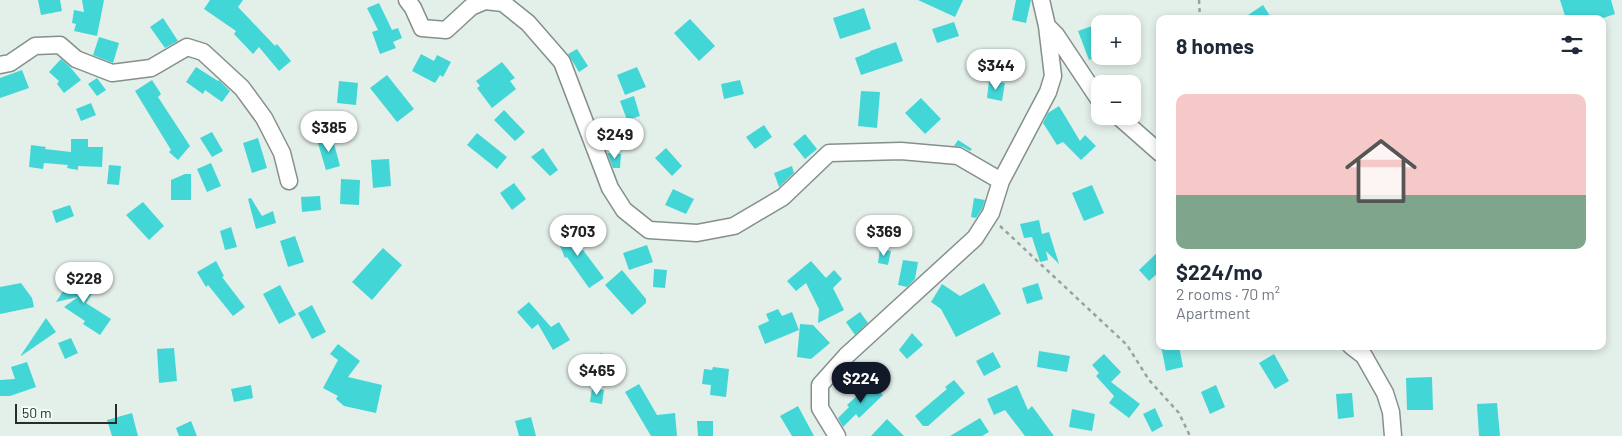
<!DOCTYPE html>
<html lang="en">
<head>
<meta charset="utf-8">
<style>
	:root { --surface:#fff; --page:#f2f2f3; --text:#1f2937; --muted:#747a83; --line:#e0e1e3; --accent:#111827 }
	body { margin:0; font-family:Barlow,sans-serif; background:var(--page); color:var(--text); height:100vh; display:flex; flex-direction:column; font-size:19px; white-space:nowrap }
	* { box-sizing:border-box; margin:0 }
	p { font-size:16px; color:var(--muted) }
	.icon { flex:none; width:28px; height:28px; fill:none; stroke:currentColor; stroke-width:2; stroke-linecap:round; stroke-linejoin:round }
	.map { position:relative; flex:1; overflow:hidden }
	.side { position:absolute; left:1156px; top:15px; width:450px; height:335px; display:flex; flex-direction:column; background:var(--surface); border-radius:10px; box-shadow:0 2px 8px #0003 }
	.side>* { flex:none }
	.controls { position:absolute; left:1091px; top:15px; display:grid; gap:10px }
	.controls a { display:grid; place-items:center; width:50px; height:50px; border-radius:10px; background:var(--surface); box-shadow:0 2px 8px #0003; font-size:25px }
	.scale { position:absolute; left:15px; bottom:12px; width:102px; box-sizing:border-box; padding-left:5px; border:2px solid #282c2a; border-top:0; font-size:14px; line-height:18px; white-space:nowrap; color:#282c2a; -webkit-text-stroke:4px #f1fdf7; paint-order:stroke }
	.price { position:absolute; translate:-50% -42px; padding:0 11px; border-radius:18px; background:#fff; color:#222; font-size:16px; line-height:32px; filter:drop-shadow(0 1px 2px #0008) }
	.price::after { content:''; position:absolute; left:50%; top:30px; width:15px; height:11px; margin-left:-8px; background:inherit; clip-path:polygon(0 0,100% 0,50% 100%) }
	.price.on { background:var(--accent); color:#fff }
	ul { padding:0; list-style:none }
	li { display:grid; align-content:center; gap:10px; height:265px; padding:0 20px }
	li+li { border-top:1px solid var(--line) }
	li span { display:grid; place-items:center; height:155px; border-radius:10px; color:#555 }
	li>.icon { margin-inline-start:auto }
	span .icon { width:90px; height:90px; fill:#fffc; stroke-width:1 }
	li b { font-size:21px }
	h2 { display:flex; justify-content:space-between; align-items:center; height:60px; padding:0 20px; font-size:21px }
	.map>svg:first-child { display:block }
</style>
</head>
<body>
<div class="map">
<svg width="1622" height="436" viewBox="0 0 1622 436">
	<rect width="100%" height="100%" fill="#e3efe9"/>
	<path fill="#43d6d7" d="M38,0H60L62,11L41,15Z
		M82,0H104L97,36L74,31L76,24L72,23L74,10L84,12Z
		M210,0H243L238,7L275,46L277,44L291,61L279,71L259,47L253,54L234,34L236,31L204,9Z
		M918,0H963L955,17Z
		M1016,0H1031L1026,23L1012,20Z
		M1560,0H1611L1615,14L1600,19H1566Z
		M379,3L392,30L398,28L402,38L393,42L396,48L380,54L372,32L378,30L367,8Z
		M1263,5L1272,19H1242Z
		M864,8L871,29L840,39L833,18Z
		M163,18L178,41L165,48L150,27Z
		M690,19L715,46L699,61L674,33Z
		M954,22L959,36L937,43L932,29Z
		M1092,26L1100,47V56L1089,60L1078,31Z
		M99,37L119,43L113,63L93,55Z
		M896,42L903,61L861,75L855,58L870,52V51Z
		M577,49L588,66L579,72L568,54Z
		M421,54L434,61L437,55L451,62L443,77L440,75L435,83L412,71Z
		M61,59L70,67L81,80L64,93L57,84L59,81L49,72Z
		M502,62L515,78L510,81L516,89L492,108L477,88L480,86L476,81Z
		M196,67L218,81L219,80L230,91L222,102L205,90L203,94L186,82Z
		M637,67L646,87L625,95L617,75Z
		M22,70L29,88L0,98V78Z
		M387,75L414,109L397,122L370,88Z
		M97,78L106,90L97,96L88,84Z
		M152,80L161,94L158,97L190,146L178,160L169,152L171,150L135,91Z
		M740,80L744,94L724,99L721,84Z
		M339,81L358,83L356,105L337,103Z
		M989,81L1005,83L1002,101L987,98Z
		M861,91L880,92L877,128L858,126Z
		M634,96L640,116L627,120L620,101Z
		M921,98L941,119L925,134L905,113Z
		M91,103L96,115L81,121L76,109Z
		M1059,106L1080,141L1085,135L1096,146L1081,160L1063,142L1057,145L1043,123L1048,113Z
		M504,110L525,132L515,141L494,120Z
		M764,125L772,137L755,149L746,137Z
		M212,132L223,151L212,157L200,138Z
		M477,133L507,157L497,169L467,145Z
		M805,134L817,149L805,159L793,144Z
		M332,136L340,166L326,170L317,140Z
		M258,138L267,168L252,173L243,143Z
		M71,139H88V147H103L102,167L78,166V170L67,168L68,165L44,163L43,169L29,167L31,145L46,147L45,149L71,152Z
		M958,140L972,149L970,151L963,147L954,146Z
		M543,148L558,170L550,176L531,157Z
		M666,148L682,166L672,176L655,158Z
		M607,153L621,154L620,168H613Z
		M389,159L391,186L373,188L371,160Z
		M211,163L221,186L207,192L197,169Z
		M109,165L121,166L119,185L107,184Z
		M792,166L794,173L779,187L774,173Z
		M185,174H191V200H171V180Z
		M341,179L360,180L359,205L340,204Z
		M514,183L526,199L512,210L500,193Z
		M1092,185L1104,213L1084,221L1072,193Z
		M673,189L694,199L686,214L665,205Z
		M320,196L321,210L302,212L301,197Z
		M251,198L262,216L273,211L276,223L256,229L248,199Z
		M974,198L985,200L982,209L976,218L971,217Z
		M143,202L164,226L149,240L126,215Z
		M70,205L74,216L56,223L52,211Z
		M1039,220L1042,234L1049,232L1059,264L1046,251L1048,260L1040,262L1032,237L1024,238L1020,224Z
		M568,225L580,252L583,250L604,278L589,288L567,257L565,258L554,231Z
		M231,227L237,247L225,250L220,231Z
		M295,236L304,262L288,267L280,241Z
		M647,245L653,262L629,270L623,253Z
		M383,248L402,265L372,300L352,282Z
		M880,249L891,251L888,265L878,263Z
		M1160,250V271L1149,281L1139,270Z
		M903,260L918,262L915,279L907,287L898,285Z
		M216,261L224,276L222,277L245,307L233,316L208,285L206,287L197,272Z
		M811,261L826,278L834,270L842,279L833,288L844,310L818,323L819,309L806,283L796,291L787,281Z
		M654,269L667,270L665,288L653,287Z
		M622,270L646,299V303L632,315L605,285Z
		M75,273L94,285L99,283L86,303L111,319L100,335L83,324L85,321L64,307L78,297L56,302Z
		M21,283L32,298L34,307L0,314V287Z
		M984,283L1001,314L956,337L941,309L931,302L942,284L960,296Z
		M1038,283L1043,299L1027,304L1022,288Z
		M280,285L296,315L279,324L263,294Z
		M529,302L551,327L559,322L570,340L553,350L538,324L532,329L517,312Z
		M312,305L326,332L312,339L298,313Z
		M778,309L782,316L792,312L799,330L765,344L758,326L769,321L766,314Z
		M860,312L868,323L855,335L846,322Z
		M46,318L56,332L21,356V355Z
		M800,324L813,325L830,343L811,359L797,357Z
		M912,333L923,345L907,359L899,350Z
		M71,338L78,353L65,359L58,343Z
		M338,344L360,361L348,377L382,385L376,413L344,406L336,399L338,396L323,388L338,360L330,354Z
		M1161,346H1179L1183,367L1166,371Z
		M174,348L177,381L159,383L157,349Z
		M1039,351L1070,356L1067,372L1037,367Z
		M993,352L1001,367L984,376L976,361Z
		M602,353L608,366L595,372L589,359Z
		M1104,354L1121,372L1111,382L1140,404L1129,418L1109,403L1114,396L1096,376L1099,373L1092,365Z
		M1274,354L1289,381L1275,389L1259,363Z
		M27,362L36,387L10,396H0V380L15,379L11,367Z
		M713,367L729,369L726,397L710,395L711,385L702,384L704,369L712,370Z
		M1432,377L1433,410H1407L1406,378Z
		M954,380L965,393L928,426H923L915,416L947,389L945,387Z
		M871,383L883,395L859,418L856,414L843,427L838,418L849,407L847,405Z
		M639,384L657,415L675,413L677,436H651L625,392Z
		M251,385L253,398L234,402L231,389Z
		M1017,385L1028,410L1032,406L1054,436H1025L1005,410L994,415L987,399Z
		M1216,385L1225,407L1210,414L1201,392Z
		M592,388L604,390L602,404L590,402Z
		M1352,393L1354,417L1338,419L1336,394Z
		M1497,403L1500,436H1479L1477,404Z
		M798,406L814,436H792L780,416Z
		M1155,408L1163,426L1152,432L1143,414Z
		M1072,409L1095,414L1092,431L1069,427Z
		M132,413L138,436H112L107,420Z
		M531,417L536,436H519L515,421Z
		M980,418L989,432L982,436H950Z
		M887,419L904,436H871Z
		M191,421L197,436H179L176,428Z
		M697,421H713V436H698Z"/>
	<g fill="none" stroke-linecap="round" stroke-linejoin="round">
		<defs>
			<path id="street" d="M407,0L413,8L422,28L446,30L471,7L485,1L503,3L528,23L562,62L610,188L624,210L649,230L697,233L734,226L783,197L829,153L901,151L958,156L1001,181
				M1047,26L1056,35L1100,101
				M0,65L10,63L35,46L60,45L76,59L112,73L151,68L187,47L203,52L242,88L264,118L282,153L289,181
				M1118,116L1160,153
				M1351,346L1364,356L1385,393L1391,412L1393,436
				M837,436L820,408V385L846,356L975,238L991,213L1001,181L1048,92L1053,76L1047,26L1041,0"/>
		</defs>
		<use href="#street" stroke="#85908b" stroke-width="19"/>
		<path stroke="#99a29d" stroke-width="2.5" stroke-dasharray="4 4" stroke-linecap="butt" d="M1199,0L1200,19
			M1000,226L1127,345L1149,380L1179,413L1190,436"/>
		<use href="#street" stroke="#fff" stroke-width="16"/>
	</g>
</svg>
<div class="controls">
<a>+</a>
<a>−</a>
</div>
<div class="scale">50 m</div>
<b class="price" style="left:996px;top:91px">$344</b>
<b class="price" style="left:329px;top:153px">$385</b>
<b class="price" style="left:615px;top:160px">$249</b>
<b class="price" style="left:578px;top:257px">$703</b>
<b class="price" style="left:884px;top:257px">$369</b>
<b class="price" style="left:84px;top:304px">$228</b>
<b class="price" style="left:597px;top:396px">$465</b>
<b class="price on" style="left:861px;top:404px">$224</b>
<section class="side">
<h2>8 homes<svg class="icon" aria-label="filters" viewBox="0 0 24 24"><path d="M4 7h16M4 17h16"/><circle cx="9" cy="7" r="2"/><circle cx="15" cy="17" r="2"/></svg></h2>
<ul>
<li><span style="background:linear-gradient(#f6c9c9 65%,#7fa58c 0)"><svg class="icon" aria-label="home" viewBox="0 0 24 24"><path d="M3 11l9-7 9 7M6 9v11h12V9"/></svg></span><div><b>$224/mo</b><p>2 rooms · 70 m²</p><p>Apartment</p></div></li>
</ul>
</section>
</div>
</body>
</html>
